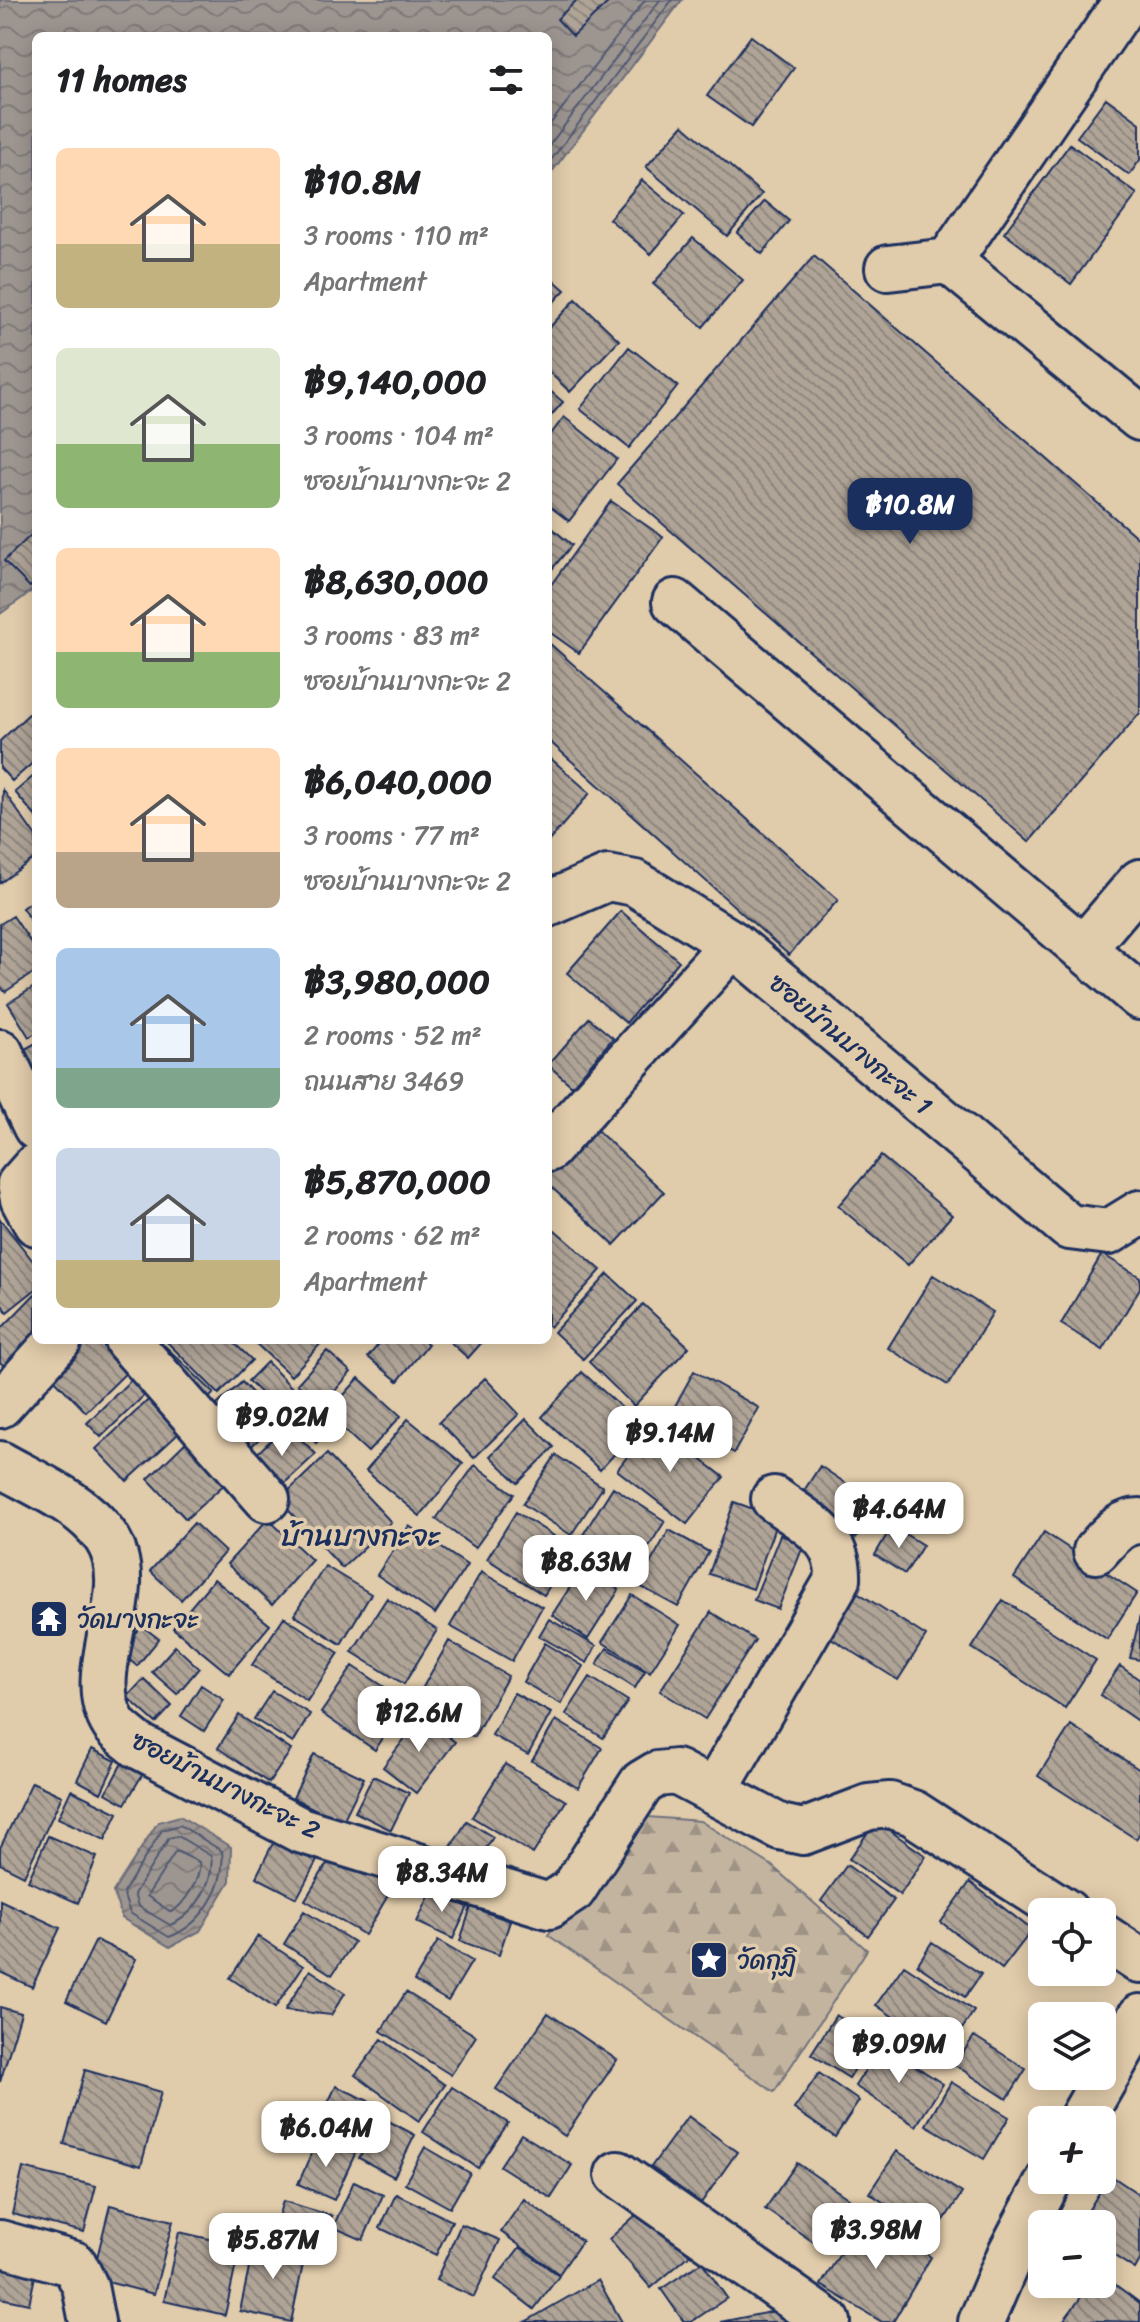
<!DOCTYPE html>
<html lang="en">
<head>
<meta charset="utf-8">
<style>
	:root { --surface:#fff; --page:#f6f6f6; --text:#202124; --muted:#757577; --accent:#1b2f5e }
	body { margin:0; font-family:Sriracha,"Playpen Sans Thai",sans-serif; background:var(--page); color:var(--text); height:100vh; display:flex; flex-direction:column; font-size:30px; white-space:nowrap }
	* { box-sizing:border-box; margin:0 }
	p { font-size:26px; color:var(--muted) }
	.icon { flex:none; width:44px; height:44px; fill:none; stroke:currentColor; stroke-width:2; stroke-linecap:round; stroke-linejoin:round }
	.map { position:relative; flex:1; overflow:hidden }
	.side { position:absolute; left:32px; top:32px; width:520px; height:1312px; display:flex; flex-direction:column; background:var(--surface); border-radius:12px; box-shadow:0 4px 20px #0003 }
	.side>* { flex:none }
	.tools { position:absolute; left:1028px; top:1898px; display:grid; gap:16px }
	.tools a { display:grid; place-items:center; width:88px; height:88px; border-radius:12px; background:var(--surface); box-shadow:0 4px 20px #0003; font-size:40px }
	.price { position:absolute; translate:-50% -68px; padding:0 18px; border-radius:16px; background:#fff; color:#222; font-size:26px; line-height:52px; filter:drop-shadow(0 2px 4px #0008) }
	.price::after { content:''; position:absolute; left:50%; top:48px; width:24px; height:18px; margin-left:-12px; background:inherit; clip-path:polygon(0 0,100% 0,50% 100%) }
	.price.current { background:var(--accent); color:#fff }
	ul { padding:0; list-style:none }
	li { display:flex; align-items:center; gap:24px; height:200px; padding:0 24px }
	li span { display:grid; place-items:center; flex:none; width:224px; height:160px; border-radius:12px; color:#555 }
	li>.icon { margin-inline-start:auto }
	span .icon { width:96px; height:96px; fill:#fffc; stroke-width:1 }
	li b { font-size:34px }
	h2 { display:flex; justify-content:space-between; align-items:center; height:96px; padding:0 24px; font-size:34px }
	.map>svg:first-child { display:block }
</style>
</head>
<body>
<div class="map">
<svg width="1140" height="2322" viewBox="0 0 1140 2322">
	<defs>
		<pattern id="forest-firs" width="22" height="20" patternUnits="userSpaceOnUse" patternTransform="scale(2)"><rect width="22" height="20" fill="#c3b49f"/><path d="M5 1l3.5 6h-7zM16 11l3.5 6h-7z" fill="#9e9385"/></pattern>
		<pattern id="water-waves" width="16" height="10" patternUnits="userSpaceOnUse" patternTransform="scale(2)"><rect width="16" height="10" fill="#9d9590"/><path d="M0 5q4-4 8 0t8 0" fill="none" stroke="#7f7a79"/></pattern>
		<pattern id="building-back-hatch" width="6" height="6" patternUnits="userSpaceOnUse" patternTransform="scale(2)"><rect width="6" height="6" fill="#b0a497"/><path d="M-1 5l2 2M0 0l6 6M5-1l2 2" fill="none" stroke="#8e867e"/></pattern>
	</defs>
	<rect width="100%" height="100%" fill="#e0cbaa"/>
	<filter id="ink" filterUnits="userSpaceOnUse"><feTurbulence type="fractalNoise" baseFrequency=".0125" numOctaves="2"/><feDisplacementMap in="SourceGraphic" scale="16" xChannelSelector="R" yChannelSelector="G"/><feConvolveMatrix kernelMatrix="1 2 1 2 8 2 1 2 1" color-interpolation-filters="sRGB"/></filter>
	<g filter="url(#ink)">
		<path fill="url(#forest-firs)" stroke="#6f727e" stroke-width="2" d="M635,1816L700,1821L771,1865L867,1950L774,2092L548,1935Z"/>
		<path fill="url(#water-waves)" stroke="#696c7c" stroke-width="2" d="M0,0H682L548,177V36H36V588L0,614Z
			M180,1816L231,1847L230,1881L200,1931L170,1947L122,1918L113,1892L158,1822Z"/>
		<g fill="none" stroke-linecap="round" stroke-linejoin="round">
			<path stroke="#4f5872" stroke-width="2" d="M548,127L645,0
				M548,147L660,0
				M548,164L672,0
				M180,1825L222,1851C226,1886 202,1925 169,1937L130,1913L123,1893L162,1830Z
				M178,1836L211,1856C215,1882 194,1916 170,1925L138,1906L134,1894L169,1838Z
				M176,1851L199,1862C202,1876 184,1906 171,1912L147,1896Z"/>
		</g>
		<path fill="url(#building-back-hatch)" stroke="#1b2f5e" stroke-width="2" d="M577,0H611L573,36L557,19Z
			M751,36L794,68L751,127L707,96Z
			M1106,98L1140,123V160L1129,175L1077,137Z
			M683,125L762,194L727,236L646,167Z
			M1070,144L1137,194L1071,284L1004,233Z
			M642,180L684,215L651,254L609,219Z
			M765,201L789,221L762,254L737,233Z
			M693,238L743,280L703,327L653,284Z
			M814,256L1140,540V713L1029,842L617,484Z
			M548,275L565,290L548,308Z
			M576,299L619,340L570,392L548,371V329Z
			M629,347L678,386L629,448L580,409Z
			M548,389L563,402L548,419Z
			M564,417L617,459L569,521L548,505V438Z
			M611,501L663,537L579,653L548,631V589Z
			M548,525L572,545L548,574Z
			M36,530V581L30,587L4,561Z
			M548,642L838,900L789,955L548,740Z
			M32,711L36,715V760L12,781L0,768V741Z
			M548,756L590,793L548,842Z
			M36,774V817L15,792Z
			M3,790L36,837V857L0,883Z
			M36,898V928L22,908Z
			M621,911L679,961L626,1023L567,973Z
			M13,916L36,950V971L5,992L0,986V924Z
			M36,986V1033L29,1037L8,1003Z
			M589,1018L613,1038L572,1086L548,1065Z
			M36,1043V1089L16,1054Z
			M588,1122L664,1192L614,1245L548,1184V1166Z
			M881,1156L952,1215L908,1265L838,1206Z
			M0,1219L36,1265V1289L7,1312L0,1302Z
			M548,1224L601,1270L550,1327L548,1325Z
			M1102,1254L1140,1277V1288L1103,1350L1061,1324Z
			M608,1274L637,1301L583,1359L554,1332Z
			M933,1275L993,1312L948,1385L888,1348Z
			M36,1293V1339L7,1369L0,1362V1330Z
			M643,1304L689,1347L634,1406L589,1362Z
			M82,1340H113L135,1364L86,1412L48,1373Z
			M165,1340H231L252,1360L219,1394Z
			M252,1340H324L291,1376Z
			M382,1340H423L428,1344L398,1381L368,1357Z
			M448,1340H484L468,1358Z
			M165,1346L214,1393L200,1407L152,1360Z
			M327,1351L351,1372L322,1406L297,1384Z
			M267,1362L298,1394L281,1412L248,1381Z
			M140,1371L154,1386L101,1437L87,1423Z
			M694,1371L759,1408L734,1453L669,1417Z
			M582,1372L641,1425L600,1470L542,1417Z
			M359,1378L401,1416L368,1452L327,1414Z
			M485,1378L519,1414L474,1458L439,1422Z
			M242,1382L278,1421L243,1454L206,1415Z
			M159,1390L190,1423L127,1481L96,1449Z
			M309,1404L332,1427L316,1443L293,1420Z
			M408,1419L463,1464L420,1516L366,1471Z
			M526,1419L554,1447L518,1483L490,1456Z
			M653,1423L724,1477L687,1524L617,1470Z
			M287,1425L316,1454L276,1491L248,1462Z
			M190,1438L229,1480L186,1519L148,1479Z
			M327,1454L391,1522L342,1568L279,1500Z
			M556,1455L603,1487L571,1535L523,1504Z
			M475,1465L514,1494L475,1548L436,1519Z
			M820,1466L878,1505L856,1538L798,1500Z
			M613,1487L665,1521L631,1575L579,1541Z
			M734,1502L778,1518L753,1589L709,1574Z
			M516,1512L573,1548L544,1595L487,1559Z
			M268,1519L312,1560L272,1605L227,1564Z
			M194,1523L225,1552L181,1600L150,1571Z
			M409,1526L467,1565L435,1614L377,1575Z
			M892,1526L923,1545L905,1574L875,1555Z
			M669,1530L709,1552L678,1607L638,1585Z
			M1044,1532L1137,1593L1107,1639L1014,1578Z
			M780,1535L804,1544L778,1609L754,1600Z
			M325,1566L371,1594L341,1644L294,1615Z
			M583,1567L619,1590L588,1639L552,1615Z
			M481,1572L542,1607L512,1661L450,1626Z
			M214,1579L270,1625L229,1674L173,1628Z
			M854,1590L926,1636L898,1680L826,1635Z
			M632,1595L680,1625L650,1672L602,1642Z
			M387,1598L437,1630L404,1684L352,1652Z
			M1003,1600L1096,1660L1065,1708L972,1648Z
			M711,1612L755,1640L705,1719L660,1691Z
			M1140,1616V1660L1130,1658Z
			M284,1617L339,1653L307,1701L252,1665Z
			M549,1619L596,1646L587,1663L539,1636Z
			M142,1626L159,1639L137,1666L120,1652Z
			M449,1641L508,1676L474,1737L414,1703Z
			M545,1643L583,1666L561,1704L523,1682Z
			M175,1646L199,1668L177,1694L152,1672Z
			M607,1648L645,1671L635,1688L597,1664Z
			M353,1666L407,1702L375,1750L321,1713Z
			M1120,1666L1140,1680L1139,1722L1100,1695Z
			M590,1677L628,1701L603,1738L566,1714Z
			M144,1679L172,1706L156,1723L127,1697Z
			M201,1685L224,1700L204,1731L181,1716Z
			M272,1691L310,1714L293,1743L254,1719Z
			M514,1693L551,1713L528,1755L492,1735Z
			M239,1715L291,1750L269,1783L218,1748Z
			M422,1716L455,1742L416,1793L383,1767Z
			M556,1720L602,1748L578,1788L532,1761Z
			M1071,1725L1140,1770V1833L1136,1839L1038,1776Z
			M92,1749L116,1761L101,1793L77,1780Z
			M314,1754L364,1778L342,1823L293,1798Z
			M122,1763L142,1775L125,1804L106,1793Z
			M505,1764L566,1801L533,1854L472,1817Z
			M373,1776L409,1793L391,1830L355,1812Z
			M32,1782L62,1796L24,1876L0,1864V1848Z
			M71,1790L118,1813L105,1840L58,1818Z
			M467,1821L493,1837L477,1863L451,1847Z
			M876,1821L926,1856L900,1895L849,1859Z
			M277,1835L319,1857L297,1898L256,1877Z
			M48,1836L97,1857L78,1903L28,1881Z
			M330,1859L398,1878L365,1935L305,1900Z
			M847,1865L894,1900L868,1936L821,1901Z
			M970,1882L1032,1930L1002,1969L941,1922Z
			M432,1890L468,1907L453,1939L417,1922Z
			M0,1900L60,1928L32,1987L0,1972Z
			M471,1907L510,1921L499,1955L460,1941Z
			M304,1911L354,1942L332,1975L284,1944Z
			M258,1936L303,1966L275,2008L230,1978Z
			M96,1940L136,1959L106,2021L66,2001Z
			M438,1941L472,1961L448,2001L414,1981Z
			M932,1942L981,1974L965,1997L917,1965Z
			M904,1965L974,2011L946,2053L876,2005Z
			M310,1970L345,1993L331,2015L285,2010Z
			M406,1992L476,2036L451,2075L381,2031Z
			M0,2007L21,2013L0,2082Z
			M548,2013L617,2060L565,2136L496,2089Z
			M836,2015L874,2039L849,2078L811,2054Z
			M974,2036L1026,2069L1007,2099L955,2065Z
			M382,2039L445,2085L419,2121L355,2075Z
			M882,2044L943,2084L916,2126L855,2086Z
			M85,2070L161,2092L141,2166L64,2144Z
			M819,2073L859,2101L835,2137L794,2109Z
			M951,2082L1009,2117L984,2159L926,2125Z
			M336,2086L373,2103L355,2143L317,2126Z
			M452,2087L508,2123L478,2168L423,2132Z
			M688,2116L737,2152L701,2203L651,2167Z
			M381,2117L415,2135L394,2177L359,2158Z
			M521,2134L572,2165L551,2198L500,2166Z
			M319,2137L355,2154L334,2200L298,2184Z
			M425,2147L470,2173L450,2208L405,2183Z
			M897,2151L962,2193L934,2235L869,2193Z
			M797,2163L849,2199L818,2245L765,2209Z
			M23,2168L96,2186L84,2232L12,2214Z
			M1110,2175L1140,2195V2260L1135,2269L1102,2248V2224H1080Z
			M354,2181L383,2195L363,2240L333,2227Z
			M396,2194L452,2221L436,2255L380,2228Z
			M524,2199L582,2241L559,2274L501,2232Z
			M283,2201L332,2216L324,2242L275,2227Z
			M110,2205L173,2221L154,2294L92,2278Z
			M646,2206L690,2255L651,2288L609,2239Z
			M863,2216L931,2257L893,2322H882L821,2285Z
			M461,2224L500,2240L474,2297L436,2280Z
			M179,2232L240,2246L225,2315L164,2301Z
			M255,2240L306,2250L291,2322L240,2311Z
			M520,2247L559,2276L534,2309L495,2279Z
			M0,2248L39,2258L29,2304L0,2298Z
			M702,2262L727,2298L691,2322H684L661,2289Z
			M1102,2275L1140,2303V2322L1064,2320L1091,2284H1102Z
			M598,2280L622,2322H525Z
			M1060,2284H1084L1075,2296Z
			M785,2309L803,2322H720Z"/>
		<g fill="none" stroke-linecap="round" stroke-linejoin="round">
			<defs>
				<path id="minor" d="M949,261L1127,0
					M888,268L949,261L1140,418
					M675,602L1140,997
					M548,904L608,878L635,883L733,944L1069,1227L1109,1232L1140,1213
					M1083,949L1140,882
					M0,1052L36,1127
					M548,1149L733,944
					M36,1166L20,1184L23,1199L36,1223
					M127,1340L267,1499
					M0,1405L59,1340
					M0,1464C35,1484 83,1503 106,1537C143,1591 80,1671 114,1724C119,1732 130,1738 137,1745L300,1830L549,1906L573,1890L642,1783L657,1774L676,1772L780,1827L803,1832L869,1807L890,1805L913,1813L1066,1912
					M1096,1551C1109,1537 1120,1521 1140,1521
					M714,1792L838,1579C840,1536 805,1522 774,1499
					M1102,1936L1140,1961
					M1081,2120L1140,2017
					M618,2174L828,2322
					M0,2243L74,2264L85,2286L92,2322
					M981,2322L1011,2252L1049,2180"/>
			</defs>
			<use href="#minor" stroke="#1b2f5e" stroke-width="50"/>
			<use href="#minor" stroke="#e0cbaa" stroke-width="44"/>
		</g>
	</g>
	<defs>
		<symbol id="temple-square" viewBox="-11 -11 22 22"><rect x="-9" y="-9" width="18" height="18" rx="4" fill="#1b2f5e" stroke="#e0cbaa"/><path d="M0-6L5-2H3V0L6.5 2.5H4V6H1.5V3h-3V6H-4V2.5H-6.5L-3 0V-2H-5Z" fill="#fff"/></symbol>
		<symbol id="sight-square" viewBox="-11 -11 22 22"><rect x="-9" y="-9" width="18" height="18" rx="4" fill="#1b2f5e" stroke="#e0cbaa"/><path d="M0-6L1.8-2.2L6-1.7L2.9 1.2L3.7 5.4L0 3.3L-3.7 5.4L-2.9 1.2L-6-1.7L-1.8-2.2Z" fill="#fff"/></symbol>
	</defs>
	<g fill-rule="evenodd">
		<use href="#temple-square" x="27" y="1597" width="44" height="44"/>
		<use href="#sight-square" x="687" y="1938" width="44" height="44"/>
	</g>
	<g text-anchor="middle" stroke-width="7" stroke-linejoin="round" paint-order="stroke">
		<g font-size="26" fill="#1b2f5e" stroke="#e0cbaa">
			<text transform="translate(851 1044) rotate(40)" y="9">ซอยบ้านบางกะจะ 1</text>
			<text transform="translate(226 1785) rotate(27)" y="9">ซอยบ้านบางกะจะ 2</text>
		</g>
		<g font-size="26" fill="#1b2f5e" stroke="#e0cbaa" text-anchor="start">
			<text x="77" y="1628">วัดบางกะจะ</text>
			<text x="737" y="1969">วัดกุฏิ</text>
		</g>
		<g font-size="30" fill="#1b2f5e" stroke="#e0cbaa">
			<text x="361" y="1546">บ้านบางกะจะ</text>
		</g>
	</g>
</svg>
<div class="tools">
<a><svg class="icon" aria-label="locate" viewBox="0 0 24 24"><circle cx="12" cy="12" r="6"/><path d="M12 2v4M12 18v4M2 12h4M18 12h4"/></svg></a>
<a><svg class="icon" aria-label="layers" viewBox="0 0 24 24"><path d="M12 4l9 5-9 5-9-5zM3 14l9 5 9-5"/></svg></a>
<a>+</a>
<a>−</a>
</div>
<b class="price current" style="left:910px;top:546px">฿10.8M</b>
<b class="price" style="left:282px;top:1458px">฿9.02M</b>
<b class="price" style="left:670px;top:1474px">฿9.14M</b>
<b class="price" style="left:899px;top:1550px">฿4.64M</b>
<b class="price" style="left:586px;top:1603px">฿8.63M</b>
<b class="price" style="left:419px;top:1754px">฿12.6M</b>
<b class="price" style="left:442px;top:1914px">฿8.34M</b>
<b class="price" style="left:899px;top:2085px">฿9.09M</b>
<b class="price" style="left:326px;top:2169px">฿6.04M</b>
<b class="price" style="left:876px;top:2271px">฿3.98M</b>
<b class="price" style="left:273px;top:2281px">฿5.87M</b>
<section class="side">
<h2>11 homes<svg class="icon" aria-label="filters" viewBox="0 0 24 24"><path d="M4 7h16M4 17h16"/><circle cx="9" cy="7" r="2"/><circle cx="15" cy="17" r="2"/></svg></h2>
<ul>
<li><span style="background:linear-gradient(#ffd9b3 60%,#c2b280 0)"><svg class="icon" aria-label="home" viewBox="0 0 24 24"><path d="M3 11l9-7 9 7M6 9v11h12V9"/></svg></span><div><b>฿10.8M</b><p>3 rooms · 110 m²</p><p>Apartment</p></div></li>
<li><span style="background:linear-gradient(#dfe7d0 60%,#8fb573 0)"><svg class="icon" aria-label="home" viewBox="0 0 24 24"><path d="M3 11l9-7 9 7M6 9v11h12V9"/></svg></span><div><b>฿9,140,000</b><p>3 rooms · 104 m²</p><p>ซอยบ้านบางกะจะ 2</p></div></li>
<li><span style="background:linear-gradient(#ffd9b3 65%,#8fb573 0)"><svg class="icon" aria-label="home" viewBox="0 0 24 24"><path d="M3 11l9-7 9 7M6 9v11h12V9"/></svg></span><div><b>฿8,630,000</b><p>3 rooms · 83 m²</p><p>ซอยบ้านบางกะจะ 2</p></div></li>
<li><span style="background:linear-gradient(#ffd9b3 65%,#b9a48a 0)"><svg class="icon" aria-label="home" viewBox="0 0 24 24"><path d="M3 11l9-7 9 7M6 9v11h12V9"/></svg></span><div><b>฿6,040,000</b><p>3 rooms · 77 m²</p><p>ซอยบ้านบางกะจะ 2</p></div></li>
<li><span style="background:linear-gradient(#a9c7e8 75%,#7fa58c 0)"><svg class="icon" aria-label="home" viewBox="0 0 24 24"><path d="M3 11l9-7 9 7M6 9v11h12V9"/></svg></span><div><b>฿3,980,000</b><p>2 rooms · 52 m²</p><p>ถนนสาย 3469</p></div></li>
<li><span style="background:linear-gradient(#c9d6e8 70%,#c2b280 0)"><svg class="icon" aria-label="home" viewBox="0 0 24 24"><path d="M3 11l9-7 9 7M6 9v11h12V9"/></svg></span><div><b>฿5,870,000</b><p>2 rooms · 62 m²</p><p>Apartment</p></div></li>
</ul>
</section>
</div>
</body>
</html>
